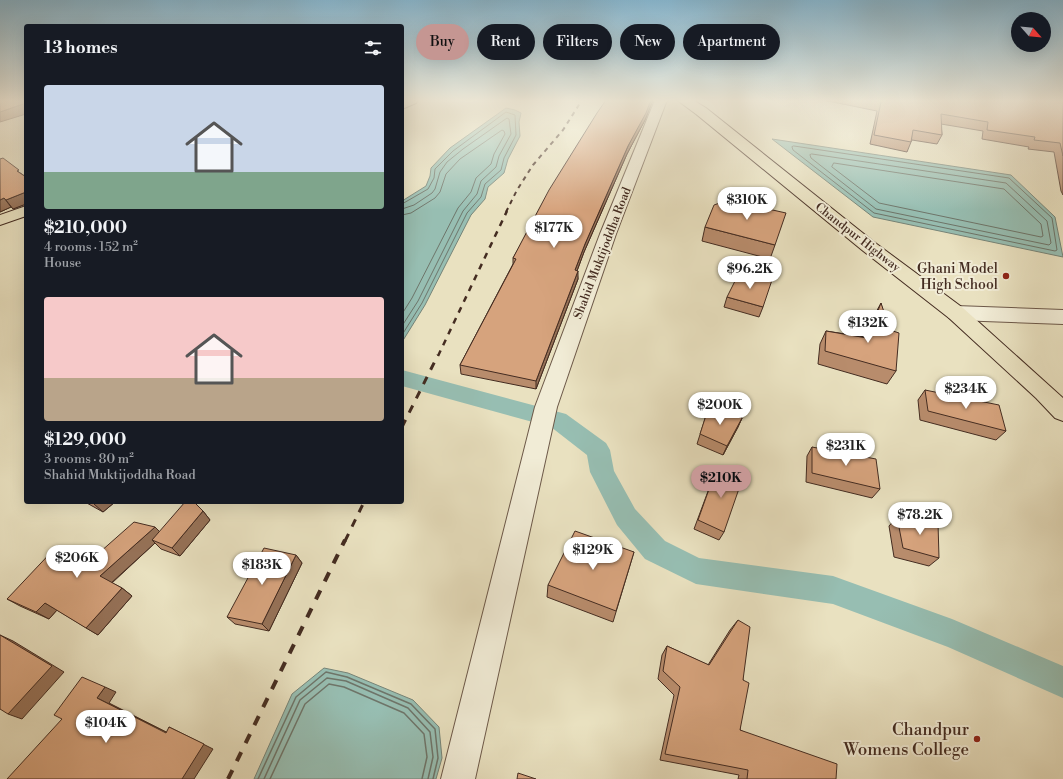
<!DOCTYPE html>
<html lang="en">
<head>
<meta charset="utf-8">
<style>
	:root { --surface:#171b24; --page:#20242c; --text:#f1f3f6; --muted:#9ea1a6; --accent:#c59692 }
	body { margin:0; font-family:"Libre Bodoni",serif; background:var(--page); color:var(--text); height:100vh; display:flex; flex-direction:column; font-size:15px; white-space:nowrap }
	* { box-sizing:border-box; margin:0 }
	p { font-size:13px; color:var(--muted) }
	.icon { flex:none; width:22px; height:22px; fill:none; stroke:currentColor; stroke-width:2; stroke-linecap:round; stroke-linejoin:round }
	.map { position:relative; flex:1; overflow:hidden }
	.drawer { position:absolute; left:24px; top:24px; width:380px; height:480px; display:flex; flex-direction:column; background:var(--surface); border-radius:4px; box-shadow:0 4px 16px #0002 }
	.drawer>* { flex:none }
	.guide { position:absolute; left:416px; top:24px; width:380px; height:36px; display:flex; gap:8px }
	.needle { width:26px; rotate:117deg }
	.controls { position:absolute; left:1011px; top:12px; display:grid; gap:8px }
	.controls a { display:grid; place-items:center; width:40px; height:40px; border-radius:50%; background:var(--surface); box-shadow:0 4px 16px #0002; font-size:20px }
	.price { position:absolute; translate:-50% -34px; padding:0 9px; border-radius:14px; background:#fff; color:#222; font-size:13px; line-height:26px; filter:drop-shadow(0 1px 2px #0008) }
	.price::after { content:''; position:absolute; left:50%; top:24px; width:12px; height:9px; margin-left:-6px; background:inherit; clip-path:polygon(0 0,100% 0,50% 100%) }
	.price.on { background:var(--accent); color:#111 }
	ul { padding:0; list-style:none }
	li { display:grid; align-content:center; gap:8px; height:212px; padding:0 20px }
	li span { display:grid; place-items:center; height:124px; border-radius:4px; color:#555 }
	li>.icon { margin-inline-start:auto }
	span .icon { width:72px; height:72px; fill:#fffc; stroke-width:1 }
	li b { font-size:17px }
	h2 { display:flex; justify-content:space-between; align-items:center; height:48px; padding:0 20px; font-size:17px }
	.pill { padding:0 14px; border-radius:18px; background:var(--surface); box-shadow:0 4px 16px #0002; font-size:14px; line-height:36px }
	.pill.on { background:var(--accent); color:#111 }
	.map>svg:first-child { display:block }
</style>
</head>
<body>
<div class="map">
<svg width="1063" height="779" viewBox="0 0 1063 779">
	<rect width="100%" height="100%" fill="#e9e1c0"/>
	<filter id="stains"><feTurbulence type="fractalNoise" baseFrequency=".005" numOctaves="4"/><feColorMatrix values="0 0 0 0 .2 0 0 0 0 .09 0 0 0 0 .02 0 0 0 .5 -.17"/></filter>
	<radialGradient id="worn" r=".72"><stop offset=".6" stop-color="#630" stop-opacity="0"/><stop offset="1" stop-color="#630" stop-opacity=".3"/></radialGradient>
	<path fill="#97beb2" stroke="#768478" d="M506,108L515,110L521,113L519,122L520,136L508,159L504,173L488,187L485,199L471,215L425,305L402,342V201L426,186L430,176L431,168L450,148Z
		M772,139L1011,175L1055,217L1063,257L873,217Z
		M324,668L348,673L413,700L439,727L442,758L436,779H254L292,694Z"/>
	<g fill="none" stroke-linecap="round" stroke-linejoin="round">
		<path stroke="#6e756a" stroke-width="1" d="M794,146L1009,178L1052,218L1057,250L1055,251L874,213L793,150L792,147Z
			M812,154L1006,183L1047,221L1051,243L1049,245L876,209L811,158L810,155Z
			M834,163L1004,189L1041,224L1043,236L1041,237L879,203L832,167Z
			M402,204L428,189L434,178L435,169L453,151L506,112L515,115L516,135L504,158L501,170L485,184L481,197L467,213L422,303L402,335
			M402,209L414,205L432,193L435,189L440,172L447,162L463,149L507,118L509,119L511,134L499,156L496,167L481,181L477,194L463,211L418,301L402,326
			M402,215L411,213L435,198L440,192L446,174L460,159L502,130L504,131L505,134L494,154L491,164L476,178L471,192L458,208L412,298L402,314"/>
		<path stroke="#6e756a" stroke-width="1.5" d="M258,779L296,697L326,672L347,677L411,704L435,729L438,758L433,779
			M264,779L300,700L327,678L346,681L408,708L430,732L433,757L428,779
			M270,779L305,704L329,684L344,687L404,713L424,734L427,757L422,779"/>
		<path fill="#97beb2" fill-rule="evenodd" d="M402,370L566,414L606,443L610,450L614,471L635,509L665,541L699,558L833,576L952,619L1063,666V698L948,647L833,604L696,584L645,559L617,525L590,472L587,455L551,427L402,386Z"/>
		<defs>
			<path id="minor" d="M655,100H667L616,234L557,407L475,779H441L535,407L600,234Z
				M956,306L1063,310V324L956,320L949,318L946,313L949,308Z"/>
			<path id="major" d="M402,100H418L416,103L402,109Z
				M677,100H693L706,108L874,242L963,308L1063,398V421L1055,418L1036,398L949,318L862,250L696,114Z
				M26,206V216L0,225V215Z"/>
		</defs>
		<use href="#minor" stroke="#6d5949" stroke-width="2"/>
		<use href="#major" stroke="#442c21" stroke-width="2"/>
		<use href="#minor" fill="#f1ecd6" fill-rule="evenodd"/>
		<use href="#major" fill="#e9e1c0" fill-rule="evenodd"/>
		<path stroke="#442c21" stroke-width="2" stroke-dasharray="4.5 4.5" stroke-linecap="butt" d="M506,212L517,190L533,165L563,130L582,100"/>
		<path stroke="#442c21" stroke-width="2.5" stroke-dasharray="6 6" stroke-linecap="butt" d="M438,356L507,211"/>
		<path stroke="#442c21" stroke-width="3" stroke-dasharray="8 8" stroke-linecap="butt" d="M402,427L438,355
			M345,541L364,502"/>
		<path stroke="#442c21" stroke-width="4" stroke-dasharray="10 10" stroke-linecap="butt" d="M228,779L345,540"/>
	</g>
	<path fill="#b88c6c" stroke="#442c21" d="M606,100H653L645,120L627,154L584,252L577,271L578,279L536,389L461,374L460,365L513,264V258Z
		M823,100H1063V195L1061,191L1054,152L1028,149L1029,147L982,139L983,131L941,124L942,135L937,144L912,140L911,142L907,152L870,144L877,111Z
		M0,159L26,177V204L13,209L11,207L0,212Z
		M705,227L775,245L770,259L702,241Z
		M727,297L763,307L759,317L724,307Z
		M881,303L896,371L887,384L818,364L820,344L826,331L865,337L874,316Z
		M925,390L1006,431L996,440L920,420L918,400Z
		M709,406L742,418L738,427L723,455L697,444Z
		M812,447L880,489L872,498L806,482L807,456Z
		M717,467L724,532L719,540L694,529Z
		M85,502H115L103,512Z
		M203,511L210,520L180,556L161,549L155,543L112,583L122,588L132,596L98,635L57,610L49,619L20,606L7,599L91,560L160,532Z
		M897,517L939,558L929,566L894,557L889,526Z
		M634,552L613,622L547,597L548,585Z
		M296,555L302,563L269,631L235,624L227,617Z
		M738,620L743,680L740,730L836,779H738L739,775L660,760L674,695L658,679L662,655L667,646L708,665L730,630Z"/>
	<path fill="#967258" stroke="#442c21" d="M651,100H653L645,120L627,154L584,252L574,279L575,270L585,244L628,146Z
		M26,103V114L0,122V112Z
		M26,192V204L13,209L6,200Z
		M4,198L11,207L0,212V200Z
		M578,271V279L536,389V381Z
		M742,418L738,427L723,455L727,446Z
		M95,502H115L103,512L94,504Z
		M203,511L210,520L180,556L172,548Z
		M155,527L163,535L152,540L155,543L110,584L100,576Z
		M296,555L302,563L269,631L262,624Z
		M122,588L132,596L98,635L86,628Z
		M45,603L57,610L49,619L36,612Z
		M0,635L13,641L64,672L22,719L8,714Z
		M105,687L116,692L109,703L176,737L97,698Z
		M169,727L213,749L194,779H182Z"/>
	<path fill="#d6a37d" stroke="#442c21" d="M0,100H26V103L0,112Z
		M606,100H651L646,113L628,146L585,244L575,270L578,271L536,381L460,365L516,259L513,258L549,190L597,113Z
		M873,100H1063V156L1060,143L1034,140L1035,137L987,130L988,122L941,114L942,135L913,130L911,142L874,135L881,102Z
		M3,158L19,170L17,171L26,177V192L6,200L4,198L0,200V159Z
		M728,200L786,213L775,245L705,227L714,205Z
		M738,275L772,280L763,307L727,297Z
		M881,303L890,330L899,333L896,371L825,351L826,331L867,338Z
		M925,390L999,405L1006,431L928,411Z
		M709,406L742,418L727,446L700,434Z
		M812,447L876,459L880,489L812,473Z
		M717,467L743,477L724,532L698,520Z
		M185,502H194L203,511L172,548L152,540Z
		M897,517L938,523L939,558L903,548Z
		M134,522L155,527L100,576L122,588L86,628L45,603L36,612L7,599L57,546L91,560Z
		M575,531L634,552L616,611L548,585Z
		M264,548L296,555L262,624L227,617Z
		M738,620L750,627L743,680L749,683L740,730L837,764L836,779H747L748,770L665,754L680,687L663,671L667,646L709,665Z
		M0,635L52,666L8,714L0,709Z
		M82,677L105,687L97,698L166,733L169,727L204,744L182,779H7L62,719L54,715Z
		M518,773L536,779H517Z"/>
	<linearGradient id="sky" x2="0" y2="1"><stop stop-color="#87b8d2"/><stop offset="0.48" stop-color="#f5f2e3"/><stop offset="1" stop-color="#f5f2e3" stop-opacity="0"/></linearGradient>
	<rect width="1063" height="210" fill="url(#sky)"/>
	<g fill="#8f2418" stroke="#f1ecd6" stroke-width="1.5">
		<circle cx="1006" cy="276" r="4"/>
		<circle cx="977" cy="739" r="4"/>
	</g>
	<g text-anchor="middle" stroke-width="4" stroke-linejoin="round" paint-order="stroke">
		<g font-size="12" fill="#442c21" stroke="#f1ecd6">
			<text transform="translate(858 237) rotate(38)" y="4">Chandpur Highway</text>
			<text transform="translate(602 253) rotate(-69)" y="4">Shahid Muktijoddha Road</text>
		</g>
		<g font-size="14" fill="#442c21" stroke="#f1ecd6" text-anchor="end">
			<text x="998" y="273">Ghani Model<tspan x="998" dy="16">High School</tspan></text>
		</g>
		<g font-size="17" fill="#442c21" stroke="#f1ecd6" text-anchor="end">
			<text x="969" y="735">Chandpur<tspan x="969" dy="20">Womens College</tspan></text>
		</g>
	</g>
	<rect width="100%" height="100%" filter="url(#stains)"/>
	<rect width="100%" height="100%" fill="url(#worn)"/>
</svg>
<div class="controls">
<a><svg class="needle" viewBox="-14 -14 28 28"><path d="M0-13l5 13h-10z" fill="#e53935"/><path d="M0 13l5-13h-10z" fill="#9ea1a6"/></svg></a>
</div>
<b class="price" style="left:747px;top:221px">$310K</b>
<b class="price" style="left:554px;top:249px">$177K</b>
<b class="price" style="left:750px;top:290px">$96.2K</b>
<b class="price" style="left:868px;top:344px">$132K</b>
<b class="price" style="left:966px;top:410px">$234K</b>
<b class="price" style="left:720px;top:426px">$200K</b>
<b class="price" style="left:846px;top:467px">$231K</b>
<b class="price on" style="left:721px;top:499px">$210K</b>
<b class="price" style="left:920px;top:536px">$78.2K</b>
<b class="price" style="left:593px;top:571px">$129K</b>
<b class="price" style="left:77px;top:579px">$206K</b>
<b class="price" style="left:262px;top:586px">$183K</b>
<b class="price" style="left:106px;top:744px">$104K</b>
<div class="guide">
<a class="pill on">Buy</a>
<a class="pill">Rent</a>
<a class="pill">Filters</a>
<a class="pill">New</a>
<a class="pill">Apartment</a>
</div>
<section class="drawer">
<h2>13 homes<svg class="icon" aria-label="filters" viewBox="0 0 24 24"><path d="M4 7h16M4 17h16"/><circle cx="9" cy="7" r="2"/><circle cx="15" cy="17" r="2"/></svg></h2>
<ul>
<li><span style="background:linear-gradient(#c9d6e8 70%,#7fa58c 0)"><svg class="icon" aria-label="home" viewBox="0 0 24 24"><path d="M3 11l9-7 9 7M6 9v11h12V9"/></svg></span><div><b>$210,000</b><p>4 rooms · 152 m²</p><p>House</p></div></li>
<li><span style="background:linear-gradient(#f6c9c9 65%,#b9a48a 0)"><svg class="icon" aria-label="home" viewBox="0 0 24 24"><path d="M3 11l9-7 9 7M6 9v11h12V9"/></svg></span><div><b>$129,000</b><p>3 rooms · 80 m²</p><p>Shahid Muktijoddha Road</p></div></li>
</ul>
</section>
</div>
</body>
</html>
